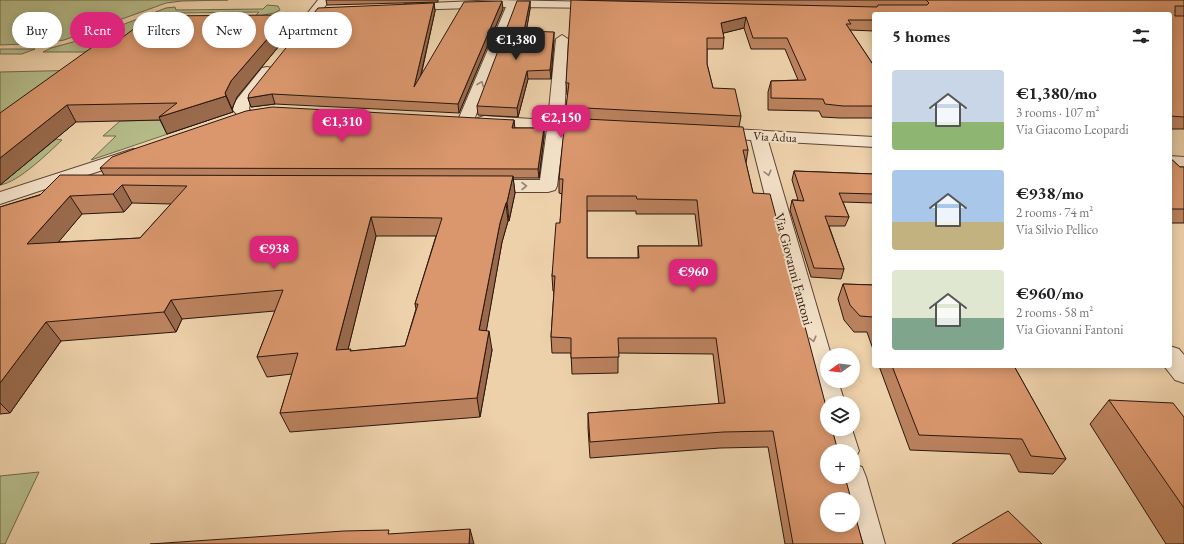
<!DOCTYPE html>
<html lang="en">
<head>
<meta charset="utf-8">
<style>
	:root { --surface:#fff; --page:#f2f2f2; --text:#202124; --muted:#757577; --accent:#db2777 }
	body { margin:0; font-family:"EB Garamond",serif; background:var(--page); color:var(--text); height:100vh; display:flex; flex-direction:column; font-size:15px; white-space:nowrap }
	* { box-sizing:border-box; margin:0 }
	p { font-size:13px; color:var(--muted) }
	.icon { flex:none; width:22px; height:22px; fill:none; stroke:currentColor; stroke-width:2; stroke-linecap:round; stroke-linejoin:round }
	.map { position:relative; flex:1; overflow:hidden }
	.panel { position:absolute; left:872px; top:12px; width:300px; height:356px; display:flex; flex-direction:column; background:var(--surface); border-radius:4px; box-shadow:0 2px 10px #0003 }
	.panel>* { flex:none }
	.hud { position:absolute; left:12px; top:12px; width:380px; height:36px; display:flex; gap:8px }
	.needle { width:26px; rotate:256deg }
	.tools { position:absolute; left:820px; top:348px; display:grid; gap:8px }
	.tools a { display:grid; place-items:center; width:40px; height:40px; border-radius:50%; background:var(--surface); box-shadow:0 2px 10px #0003; font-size:20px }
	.price { position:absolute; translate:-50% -34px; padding:0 9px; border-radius:8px; background:var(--accent); color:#fff; font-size:13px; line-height:26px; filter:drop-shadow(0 1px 2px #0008) }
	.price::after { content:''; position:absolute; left:50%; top:24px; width:12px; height:9px; margin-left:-6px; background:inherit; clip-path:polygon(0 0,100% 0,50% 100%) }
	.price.on { background:#222; color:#fff }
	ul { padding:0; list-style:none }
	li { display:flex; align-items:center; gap:12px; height:100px; padding:0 20px }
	li span { display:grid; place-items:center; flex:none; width:112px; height:80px; border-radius:4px; color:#555 }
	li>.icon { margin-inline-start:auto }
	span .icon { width:48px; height:48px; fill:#fffc; stroke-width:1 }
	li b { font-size:17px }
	h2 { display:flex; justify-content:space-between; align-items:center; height:48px; padding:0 20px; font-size:17px }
	.chip { padding:0 14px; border-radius:18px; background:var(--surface); box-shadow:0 2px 10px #0003; font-size:14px; line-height:36px }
	.chip.on { background:var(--accent); color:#fff }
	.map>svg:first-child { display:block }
</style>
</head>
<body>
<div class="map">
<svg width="1184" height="544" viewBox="0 0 1184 544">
	<rect width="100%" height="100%" fill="#edd1aa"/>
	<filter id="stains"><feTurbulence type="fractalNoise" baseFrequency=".005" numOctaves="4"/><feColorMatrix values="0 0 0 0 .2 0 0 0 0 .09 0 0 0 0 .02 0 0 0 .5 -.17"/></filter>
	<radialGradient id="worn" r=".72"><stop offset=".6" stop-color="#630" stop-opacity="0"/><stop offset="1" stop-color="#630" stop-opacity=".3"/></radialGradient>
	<path fill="#b5bc8a" stroke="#70694c" d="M0,0H228L182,1L166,3L64,40L47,43L0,45Z
		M267,5L278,6L280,10L274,13L254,17L259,12L175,13L126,52H43L51,48L91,37L166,8L175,7L176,10L263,9Z
		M0,49H35L22,54H0Z
		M88,70L0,138V72Z
		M212,119L91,160L116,136H103L120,121Z
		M56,139L62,140C48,153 19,182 0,185Z
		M39,472L5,544H0V476Z"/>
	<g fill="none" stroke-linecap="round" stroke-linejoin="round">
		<defs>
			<path id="minor" d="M318,0H330L304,33H296L294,30Z
				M501,0L601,2L607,5L601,8L517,7L474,120L472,123L466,125L460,123L458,120L506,7L405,10L399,7L405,4Z
				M562,35L568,39L564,121L599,124L601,127L599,130L593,132L564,130L557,186L555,190L548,192H485L478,190L476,186L478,182L485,180H540L547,129L484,126L478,124L476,121L478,118L484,116L548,120L556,39Z
				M267,67L272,68L274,71L250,103L249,109L254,115L252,118H240L233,110L234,103L262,68Z
				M715,128L874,137V147L768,141L831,355H827V381H838L845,403H827V413L821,411L817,403L751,140L709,137L707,133L709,129Z
				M133,149L139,150L142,154L139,158L0,204V192Z
				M1170,156L1184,157V167L1170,166Z
				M1170,346L1179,349L1184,355V383L1175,380L1164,366H1170Z
				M827,423V429H852L859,451L854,460L853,451H829L824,429Z
				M853,464L862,467L866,477L885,544H853L848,525H853V499H841L836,477H853Z"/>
		</defs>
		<use href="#minor" stroke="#5b4535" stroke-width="2"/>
		<use href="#minor" fill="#f3e1c8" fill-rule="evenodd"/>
	</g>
	<path fill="#bb825e" stroke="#2a160e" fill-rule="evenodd" d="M326,0H438V2L327,5Z
		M583,0H1184V129H1170V14H874V31L850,30L874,66V118H840L822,117L819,111L768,110V92L771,81L798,80L785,49H751L744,28L723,33L724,38L723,49H707V64L713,88L741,116L739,127L748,150L746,163L753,193L863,544H785L768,447L720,448L590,458L588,428V413L719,404L713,354L618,353V373L572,374L571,353H552L551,337L554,291H553L552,276L560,223L562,194L559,193V179L566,118V107L568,95H567L566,83ZM587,211H636V214H695L699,246H638V258H587Z
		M530,1V9L526,31L554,40L551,79H528L518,117L478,115L477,106Z
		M434,3L435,11L421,76L503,9L459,113L275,104L251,107L248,98Z
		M293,29L237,97L232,109L233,112L167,134L160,120L76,122L0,185L123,37Z
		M514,120V128H544V137L539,178H513L515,193L509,221H508L502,242L486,331L492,350L480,417L290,432L280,413L292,374L267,377L257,357L275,311L182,319L176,332L61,341L10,413L0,414V207L104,175L100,168ZM132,203L171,204L140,238L58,242L82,214L124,212ZM376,236H436L415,304L416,309L405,346L351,351L348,349Z
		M1170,158L1180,167H1184V223H1170Z
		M794,171L874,174V203L843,202L849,217L845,226H829L844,269L841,279L811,277L790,210L792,200H798L792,180Z
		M843,284L874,285V352L867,332H854L844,320L838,299Z
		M879,366H1014L1066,459L1053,474L1019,472L1010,454L910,450Z
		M1109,400L1184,417V544H1166L1090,424Z"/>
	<path fill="#996a4c" stroke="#2a160e" d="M502,1L503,9L459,113L458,104Z
		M530,1V9L525,39L524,31Z
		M434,3L435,11L416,96L414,87Z
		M288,15L293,29L237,97L232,109L225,93L231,81Z
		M746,17L744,28L720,34L721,23Z
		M554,32V40L551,79L550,70Z
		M527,71L528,79L518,117L517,108Z
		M272,94L275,104L251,107L248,98Z
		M226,96L233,112L167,134L159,117Z
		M67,105L76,122L0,185V158Z
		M514,120L515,129L512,128Z
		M544,128V137L539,178L538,169Z
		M513,176L515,193L509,221L507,202Z
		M122,185L132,203L124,212L113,194Z
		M70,196L82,214L41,263L27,244Z
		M506,203L508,221L502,242L483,350L479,330L500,223Z
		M371,217L376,236L343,370L336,350Z
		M171,300L182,319L176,332L164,312Z
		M46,322L61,341L10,413L0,403V383Z
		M489,331L492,350L480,417L477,398Z
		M470,529L474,544H469Z"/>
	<path fill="#da976d" stroke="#2a160e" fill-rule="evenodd" d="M571,0L877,7L878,5H927L929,3L926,0H1184V6H1175V16H1184V117L1170,116V14H874V20H848L851,24H846L874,66V106H843L825,104L823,99L771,98V81L806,80L787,38H753L746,17L721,23L724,38H707V64L713,88L735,89L741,116L566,107L569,83H566Z
		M502,1L458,104L272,94L248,98L249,94L318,8L434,3L414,87L464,2Z
		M517,1H530L524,31L554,32L550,70L527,71L517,108L477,106Z
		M288,15L231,81L225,93L226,96L159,117L177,103L67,105L0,158V113L105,38L123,37L151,16Z
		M272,107L514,120L512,128H544L538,169L100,168L112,157L134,149L246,111Z
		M565,118L743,127L748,150H743L753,193L770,194L827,410V429H832L838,451H827V477H845L851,499H827V525H853V508L863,544H793L773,431L723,432L590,442L588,413L725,403L716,338H618L619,357L571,358V338L551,337L555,276H552L556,223H560L563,179H559ZM587,196H636L637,199L697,200L702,246H638L639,258H587Z
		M1170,158L1180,167H1184V209H1170Z
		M794,171L874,174V194L839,193L849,217L825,216L844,269L814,268L792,200L804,201Z
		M60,175L513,176L507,202L506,203L500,223L479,330L489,331L477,398L280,413L298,353L257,357L283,290L171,300L164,312L46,322L0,383V207L40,195ZM122,185L187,186L140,238L27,244L70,196L113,194ZM371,217L442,218L415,304H418L405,346L350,351L351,349L336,350Z
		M843,284L874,285V320L873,317L860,316L850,305Z
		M892,366H1014L1066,459L1031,456L1022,439L919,435Z
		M1109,400L1173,403L1184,417V508Z
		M1008,511L1042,544H952Z
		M470,529L469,544H150L344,531L389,530L388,534Z"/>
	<defs><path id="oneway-chevron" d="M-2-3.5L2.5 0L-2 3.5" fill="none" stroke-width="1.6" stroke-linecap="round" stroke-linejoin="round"/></defs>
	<g stroke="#998674">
		<use href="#oneway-chevron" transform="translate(481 84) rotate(-68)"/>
		<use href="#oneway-chevron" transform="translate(768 173) rotate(75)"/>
		<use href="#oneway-chevron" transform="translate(524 186)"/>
		<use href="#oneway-chevron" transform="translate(813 339) rotate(75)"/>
	</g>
	<g text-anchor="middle" stroke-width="4" stroke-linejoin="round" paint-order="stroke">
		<g font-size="12" fill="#2a160e" stroke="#f3e1c8">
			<text transform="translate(775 137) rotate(3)" y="4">Via Adua</text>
		</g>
		<g font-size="14" fill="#2a160e" stroke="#f3e1c8">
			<text transform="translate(794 269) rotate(75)" y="5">Via Giovanni Fantoni</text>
		</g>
	</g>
	<rect width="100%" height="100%" filter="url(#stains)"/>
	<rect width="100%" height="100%" fill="url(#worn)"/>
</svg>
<div class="tools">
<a><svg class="needle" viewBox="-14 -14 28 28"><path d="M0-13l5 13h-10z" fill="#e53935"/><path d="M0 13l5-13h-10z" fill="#757577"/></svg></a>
<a><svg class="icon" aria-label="layers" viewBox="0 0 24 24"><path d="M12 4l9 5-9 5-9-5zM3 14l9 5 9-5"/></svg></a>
<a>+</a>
<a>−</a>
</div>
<b class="price on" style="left:516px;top:61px">€1,380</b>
<b class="price" style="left:561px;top:139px">€2,150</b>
<b class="price" style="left:342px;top:143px">€1,310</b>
<b class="price" style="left:274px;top:270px">€938</b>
<b class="price" style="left:693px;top:293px">€960</b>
<div class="hud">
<a class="chip">Buy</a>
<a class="chip on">Rent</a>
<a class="chip">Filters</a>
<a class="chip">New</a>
<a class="chip">Apartment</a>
</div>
<section class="panel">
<h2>5 homes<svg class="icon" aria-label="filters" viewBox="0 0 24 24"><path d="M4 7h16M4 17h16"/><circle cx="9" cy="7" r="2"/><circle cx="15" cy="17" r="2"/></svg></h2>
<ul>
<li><span style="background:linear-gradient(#c9d6e8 65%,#8fb573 0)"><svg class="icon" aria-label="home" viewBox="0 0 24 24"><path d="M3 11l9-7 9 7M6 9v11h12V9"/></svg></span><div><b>€1,380/mo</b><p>3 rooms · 107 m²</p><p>Via Giacomo Leopardi</p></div></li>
<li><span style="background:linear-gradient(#a9c7e8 65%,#c2b280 0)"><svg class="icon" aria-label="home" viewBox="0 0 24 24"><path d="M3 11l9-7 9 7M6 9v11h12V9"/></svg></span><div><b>€938/mo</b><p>2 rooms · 74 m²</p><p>Via Silvio Pellico</p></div></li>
<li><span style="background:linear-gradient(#dfe7d0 60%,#7fa58c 0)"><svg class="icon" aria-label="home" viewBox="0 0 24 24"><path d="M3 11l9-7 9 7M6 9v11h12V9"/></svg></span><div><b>€960/mo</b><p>2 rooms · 58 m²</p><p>Via Giovanni Fantoni</p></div></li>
</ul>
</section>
</div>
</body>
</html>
